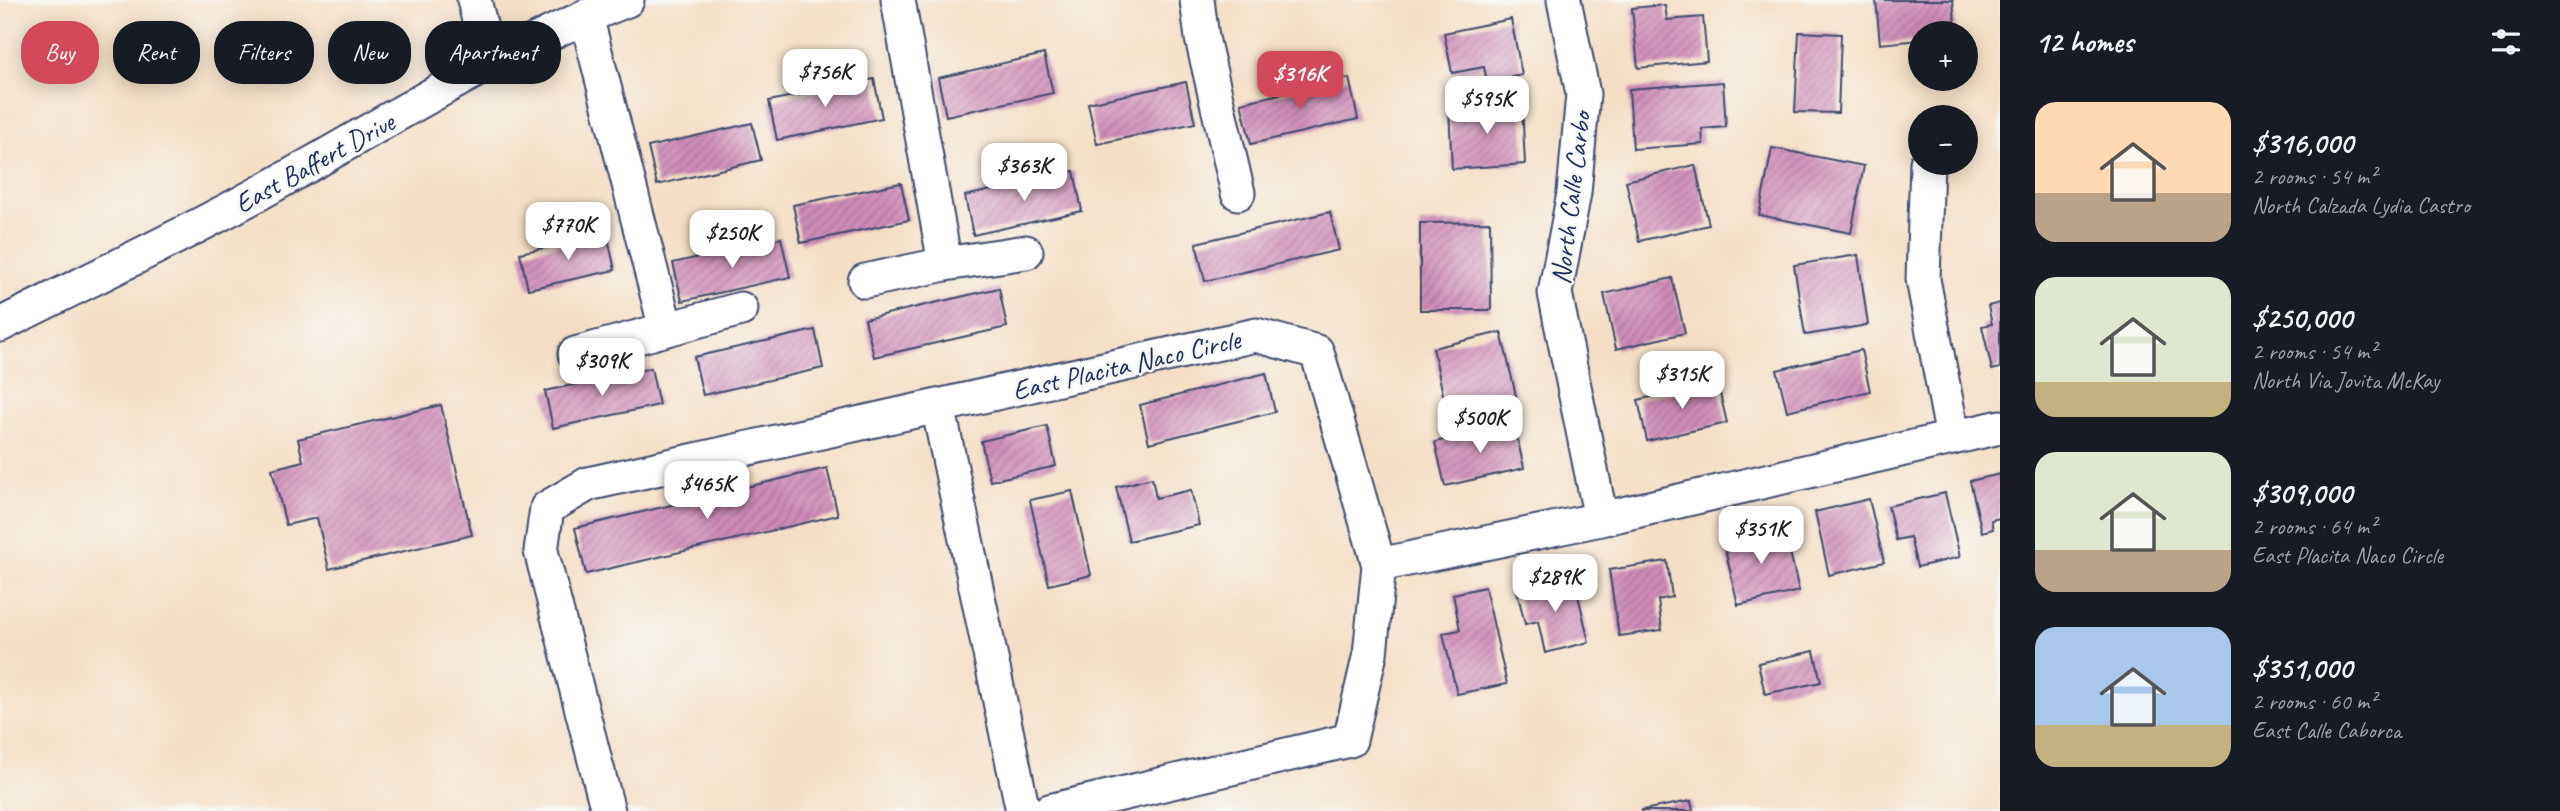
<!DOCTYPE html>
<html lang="en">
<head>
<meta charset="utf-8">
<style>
	:root { --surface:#171b24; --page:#20242c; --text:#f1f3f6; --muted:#9ea1a6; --accent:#d1495b }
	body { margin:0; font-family:Caveat,sans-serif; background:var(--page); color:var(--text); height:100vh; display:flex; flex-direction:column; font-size:26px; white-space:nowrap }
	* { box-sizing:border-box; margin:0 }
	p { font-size:23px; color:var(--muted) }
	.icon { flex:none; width:38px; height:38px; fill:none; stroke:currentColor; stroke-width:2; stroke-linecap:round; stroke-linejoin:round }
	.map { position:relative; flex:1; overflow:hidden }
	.details { display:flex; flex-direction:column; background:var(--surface); width:560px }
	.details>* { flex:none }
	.top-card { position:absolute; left:21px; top:21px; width:665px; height:63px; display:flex; gap:14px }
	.buttons { position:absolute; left:1908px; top:21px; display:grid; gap:14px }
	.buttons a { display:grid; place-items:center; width:70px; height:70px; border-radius:50%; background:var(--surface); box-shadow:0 4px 18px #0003; font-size:35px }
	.price { position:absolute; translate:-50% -60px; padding:0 16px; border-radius:14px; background:#fff; color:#222; font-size:23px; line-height:46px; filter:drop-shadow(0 2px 4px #0008) }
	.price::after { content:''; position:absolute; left:50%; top:42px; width:21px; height:16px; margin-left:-10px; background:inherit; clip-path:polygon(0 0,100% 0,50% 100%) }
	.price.active { background:var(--accent); color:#fff }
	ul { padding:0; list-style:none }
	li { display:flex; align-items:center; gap:21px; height:175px; padding:0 35px }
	li span { display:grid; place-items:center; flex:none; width:196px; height:140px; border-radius:21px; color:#555 }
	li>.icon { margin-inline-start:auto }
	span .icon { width:84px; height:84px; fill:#fffc; stroke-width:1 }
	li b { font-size:30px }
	h2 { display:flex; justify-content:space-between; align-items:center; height:84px; padding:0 35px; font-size:30px }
	.chip { padding:0 24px; border-radius:28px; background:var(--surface); box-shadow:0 4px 18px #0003; font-size:24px; line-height:63px }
	.chip.active { background:var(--accent); color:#fff }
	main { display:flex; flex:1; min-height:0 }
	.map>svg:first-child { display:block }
</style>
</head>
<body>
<main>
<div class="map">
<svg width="2000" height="811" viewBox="0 0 2000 811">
	<defs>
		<pattern id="building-hatch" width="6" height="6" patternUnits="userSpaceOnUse" patternTransform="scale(1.75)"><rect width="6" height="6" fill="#cf8db7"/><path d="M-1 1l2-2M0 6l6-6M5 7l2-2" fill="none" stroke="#a77498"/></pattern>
	</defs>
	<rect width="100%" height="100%" fill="#f6f6f2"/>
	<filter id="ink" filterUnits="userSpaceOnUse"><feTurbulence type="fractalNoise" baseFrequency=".0143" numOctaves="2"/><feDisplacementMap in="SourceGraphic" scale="14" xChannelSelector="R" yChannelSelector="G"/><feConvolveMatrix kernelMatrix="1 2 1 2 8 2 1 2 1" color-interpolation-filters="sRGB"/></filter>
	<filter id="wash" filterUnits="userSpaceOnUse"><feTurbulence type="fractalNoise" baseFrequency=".00686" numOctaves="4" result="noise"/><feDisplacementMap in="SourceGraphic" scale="28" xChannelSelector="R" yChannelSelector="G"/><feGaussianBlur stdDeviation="1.57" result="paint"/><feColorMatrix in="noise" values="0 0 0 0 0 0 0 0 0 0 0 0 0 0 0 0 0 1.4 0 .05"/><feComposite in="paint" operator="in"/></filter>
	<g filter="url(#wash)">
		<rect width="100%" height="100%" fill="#f4dfc6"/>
		<g id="blocks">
			<path fill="url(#building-hatch)" d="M1876,0H1953L1956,33H1920V40L1880,44Z
				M1665,5L1667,20L1703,17L1707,61L1638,68L1632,8Z
				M1511,19L1522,75L1487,82L1484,67L1452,73L1444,33Z
				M1799,32L1841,34L1838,113L1795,112Z
				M1044,54L1053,93L946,116L938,78Z
				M1349,78L1358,119L1251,144L1241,103Z
				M874,79L882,118L777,140L769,101Z
				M1186,82L1195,123L1097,144L1088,103Z
				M1723,82L1726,127L1702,129L1703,144L1633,149L1629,89Z
				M1522,104L1525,164L1452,169L1449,109Z
				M752,123L761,160L657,185L648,147Z
				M1772,148L1864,166L1851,233L1759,215Z
				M1695,165L1709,225L1639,241L1626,181Z
				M1074,171L1082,211L973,235L965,196Z
				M901,183L909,220L801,243L793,205Z
				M1330,212L1339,250L1205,281L1196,243Z
				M1490,222L1491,310H1420V223Z
				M607,234L615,270L528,289L520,253Z
				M781,238L790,277L682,301L673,263Z
				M1858,255L1868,325L1805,335L1794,265Z
				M1672,278L1685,333L1616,349L1604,294Z
				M999,288L1007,327L874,357L865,319Z
				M2000,303V368L1992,370L1982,326L1992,324L1988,306Z
				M815,330L823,368L703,395L694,357Z
				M1501,332L1517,400L1472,410L1468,393L1444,399L1433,348Z
				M1861,350L1870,391L1787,411L1777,370Z
				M651,368L659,405L553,428L545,391Z
				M1266,373L1275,412L1149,443L1140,405Z
				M1717,381L1727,423L1647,441L1638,400Z
				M441,405L472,535L329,569L317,518L286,525L272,469L303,461L298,439Z
				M1514,424L1524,468L1445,486L1435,442Z
				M1047,426L1056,466L990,481L981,441Z
				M827,468L838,515L586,574L575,528Z
				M2000,474V518L1991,520L1993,529L1982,532L1970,481Z
				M1152,478L1156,498L1191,490L1199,525L1129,541L1116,487Z
				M1072,491L1091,575L1049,585L1030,500Z
				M1945,493L1960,557L1917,567L1910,537L1896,540L1888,506Z
				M1869,499L1884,562L1829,575L1815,512Z
				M1784,526L1799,591L1738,605L1723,540Z
				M1667,561L1672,597L1658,600L1662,630L1619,636L1609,570Z
				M1574,578L1589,642L1545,653L1538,621L1525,624L1517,591Z
				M1485,587L1507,684L1457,694L1443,633L1460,630L1453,594Z
				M1814,651L1821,682L1765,694L1758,663Z
				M1691,801L1693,811H1642V810Z"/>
		</g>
	</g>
	<g filter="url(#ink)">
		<use href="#blocks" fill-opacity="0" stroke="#3c496e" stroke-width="2"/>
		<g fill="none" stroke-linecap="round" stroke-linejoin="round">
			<defs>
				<path id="minor" d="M474,0L490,64
					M898,0L945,264
					M1197,0L1202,38L1238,193
					M1564,0L1583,94L1574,193L1555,293L1601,519
					M586,16L666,329
					M1927,163L1923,279L1953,438
					M865,281L945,264L1026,252
					M0,325C85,282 172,241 256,195C378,128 497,50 627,0
					M575,354L741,309
					M938,406L1023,811
					M1379,565L1601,519L2000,427
					M608,811L541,551L547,508L588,484L1256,335L1317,352L1379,565L1370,654L1350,740L1049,811"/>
			</defs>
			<use href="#minor" stroke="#3c496e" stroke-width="37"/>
			<use href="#minor" stroke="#fff" stroke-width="33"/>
		</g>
	</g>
	<g text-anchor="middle" stroke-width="5" stroke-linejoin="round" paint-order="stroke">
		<g font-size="28" fill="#1b2f5e" stroke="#f6f6f2">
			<text transform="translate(314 162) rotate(-29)" y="10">East Baffert Drive</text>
			<text transform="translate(1570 198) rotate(-83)" y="10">North Calle Carbo</text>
			<text transform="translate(1126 364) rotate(-13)" y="10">East Placita Naco Circle</text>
		</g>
	</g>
</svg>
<div class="buttons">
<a>+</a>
<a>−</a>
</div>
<b class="price" style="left:825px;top:109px">$756K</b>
<b class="price active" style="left:1300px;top:111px">$316K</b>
<b class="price" style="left:1487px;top:136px">$595K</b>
<b class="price" style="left:1024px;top:203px">$363K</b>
<b class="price" style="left:568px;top:262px">$770K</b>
<b class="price" style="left:732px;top:270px">$250K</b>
<b class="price" style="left:602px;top:398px">$309K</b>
<b class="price" style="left:1682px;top:411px">$315K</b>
<b class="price" style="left:1480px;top:455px">$500K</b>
<b class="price" style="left:707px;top:521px">$465K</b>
<b class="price" style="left:1761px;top:566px">$351K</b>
<b class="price" style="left:1555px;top:614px">$289K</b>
<div class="top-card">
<a class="chip active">Buy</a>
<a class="chip">Rent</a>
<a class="chip">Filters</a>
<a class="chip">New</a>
<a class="chip">Apartment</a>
</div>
</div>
<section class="details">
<h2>12 homes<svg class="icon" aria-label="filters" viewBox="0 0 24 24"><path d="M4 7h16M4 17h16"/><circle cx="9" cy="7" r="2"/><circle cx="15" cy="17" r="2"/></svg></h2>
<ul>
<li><span style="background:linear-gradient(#ffd9b3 65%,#b9a48a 0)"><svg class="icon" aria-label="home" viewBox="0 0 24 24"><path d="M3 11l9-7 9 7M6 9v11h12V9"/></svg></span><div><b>$316,000</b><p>2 rooms · 54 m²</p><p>North Calzada Lydia Castro</p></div></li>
<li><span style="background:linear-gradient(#dfe7d0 75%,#c2b280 0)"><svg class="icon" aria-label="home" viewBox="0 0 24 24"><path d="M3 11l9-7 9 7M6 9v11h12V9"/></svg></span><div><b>$250,000</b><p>2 rooms · 54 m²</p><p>North Via Jovita McKay</p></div></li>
<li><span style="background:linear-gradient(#dfe7d0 70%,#b9a48a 0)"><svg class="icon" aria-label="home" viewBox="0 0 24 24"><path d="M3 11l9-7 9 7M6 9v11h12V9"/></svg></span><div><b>$309,000</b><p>2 rooms · 64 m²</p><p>East Placita Naco Circle</p></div></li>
<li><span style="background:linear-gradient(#a9c7e8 70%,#c2b280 0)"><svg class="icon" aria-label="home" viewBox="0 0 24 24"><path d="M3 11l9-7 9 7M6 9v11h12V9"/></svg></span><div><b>$351,000</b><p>2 rooms · 60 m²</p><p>East Calle Caborca</p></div></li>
</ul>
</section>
</main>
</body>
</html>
